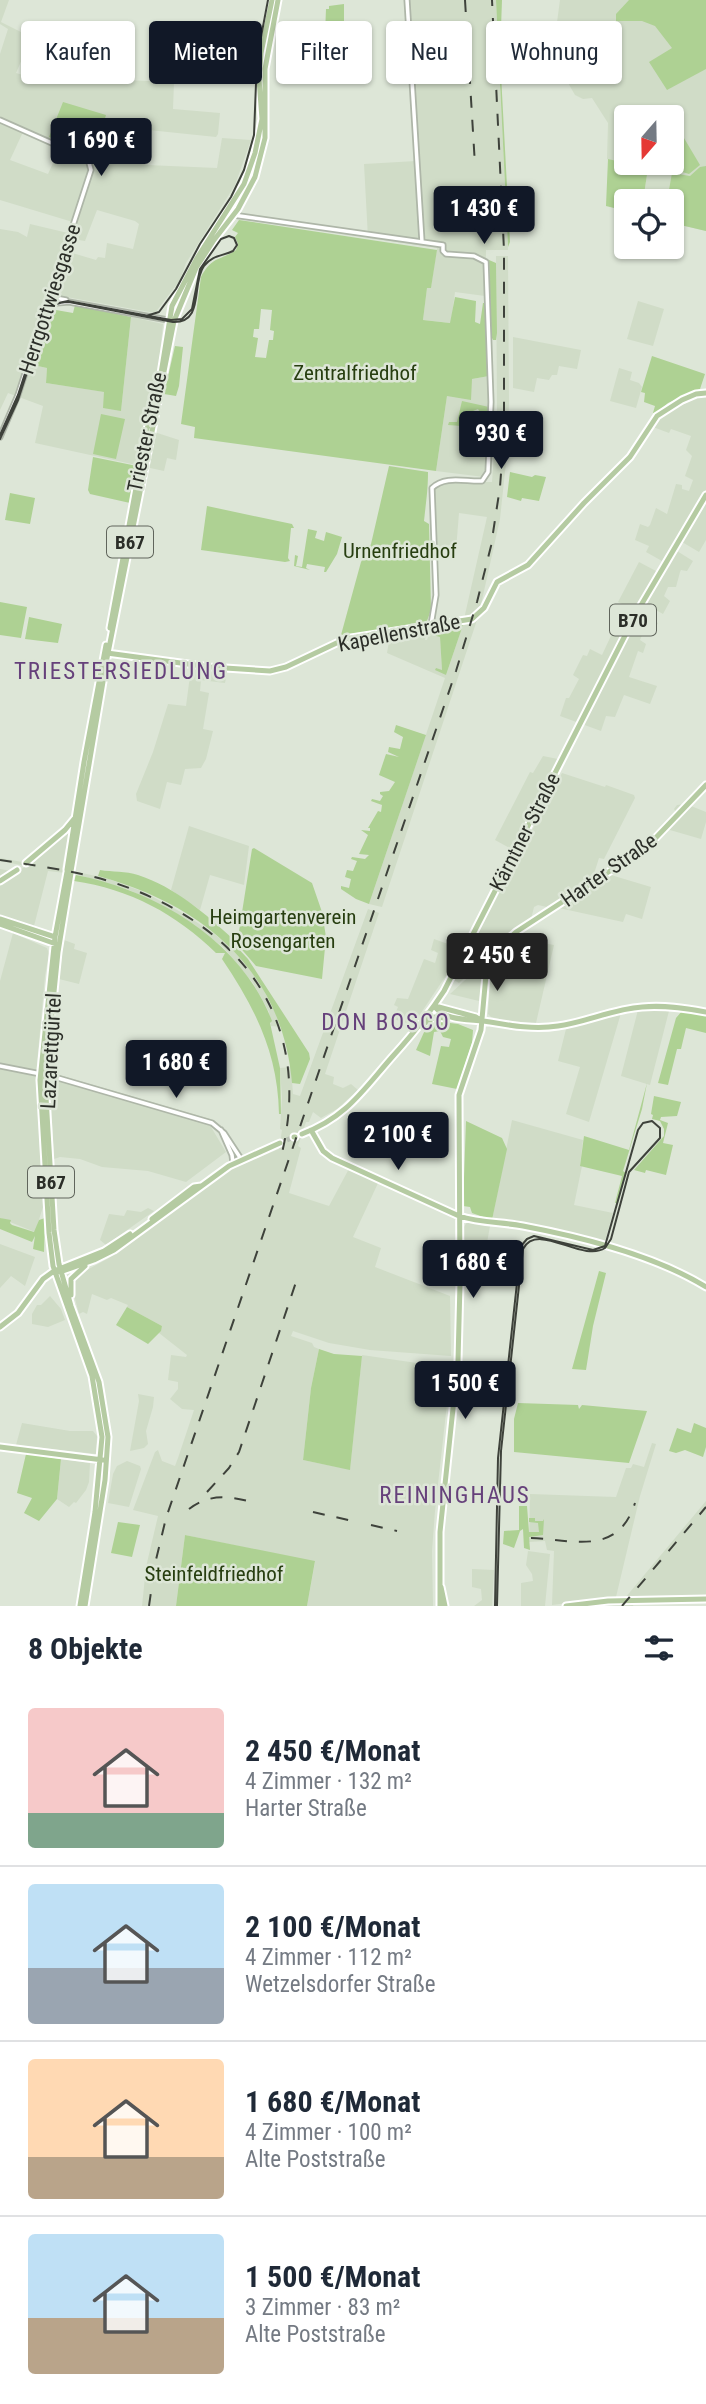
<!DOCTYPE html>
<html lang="de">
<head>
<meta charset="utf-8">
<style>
	:root { --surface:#fff; --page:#f6f6f7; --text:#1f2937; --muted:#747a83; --line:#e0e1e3; --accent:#111827 }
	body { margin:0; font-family:"Roboto Condensed",sans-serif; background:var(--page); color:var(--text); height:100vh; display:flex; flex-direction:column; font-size:26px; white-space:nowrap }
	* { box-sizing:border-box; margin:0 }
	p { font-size:23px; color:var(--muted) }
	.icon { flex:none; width:38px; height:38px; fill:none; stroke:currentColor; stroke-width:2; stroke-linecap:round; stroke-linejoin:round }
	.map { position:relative; height:1606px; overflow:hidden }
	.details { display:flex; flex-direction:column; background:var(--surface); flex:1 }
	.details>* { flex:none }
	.top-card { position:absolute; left:21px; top:21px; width:665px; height:63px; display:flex; gap:14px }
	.needle { width:46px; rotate:200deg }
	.buttons { position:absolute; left:614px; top:105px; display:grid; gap:14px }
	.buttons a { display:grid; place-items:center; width:70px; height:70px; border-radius:7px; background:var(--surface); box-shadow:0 2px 5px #0004; font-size:35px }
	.price { position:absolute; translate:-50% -60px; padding:0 16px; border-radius:7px; background:var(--accent); color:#fff; font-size:23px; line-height:46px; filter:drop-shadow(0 2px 4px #0008) }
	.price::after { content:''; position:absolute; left:50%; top:42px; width:21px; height:16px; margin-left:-10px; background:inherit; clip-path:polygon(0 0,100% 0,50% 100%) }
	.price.current { background:#222; color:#fff }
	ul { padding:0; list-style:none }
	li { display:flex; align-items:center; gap:21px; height:175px; padding:0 28px }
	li+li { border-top:2px solid var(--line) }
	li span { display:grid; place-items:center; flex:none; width:196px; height:140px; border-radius:7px; color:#555 }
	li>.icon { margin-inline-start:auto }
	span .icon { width:84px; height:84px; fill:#fffc; stroke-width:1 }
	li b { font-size:30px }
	h2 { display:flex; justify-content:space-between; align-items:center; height:84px; padding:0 28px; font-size:30px }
	.tag { padding:0 24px; border-radius:7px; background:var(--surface); box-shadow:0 2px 5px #0004; font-size:24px; line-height:63px }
	.tag.current { background:var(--accent); color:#fff }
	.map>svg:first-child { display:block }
</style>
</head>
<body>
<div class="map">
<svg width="706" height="1606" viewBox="0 0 706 1606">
	<rect width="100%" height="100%" fill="#dde6d7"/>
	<path fill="#d0dcc7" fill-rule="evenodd" d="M0,0H9L1,22L23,33L29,43L16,73L43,81L57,45L79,42L126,60L121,78L123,80L174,82L173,109L220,113L218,134L216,137L110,126L100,148L147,165L217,168L222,138L251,140L235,185L186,263L180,280L155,313L55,295L69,252L96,260L98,257L105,258L107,243L133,249L139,224L135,221L97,210L85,241L73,239L76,223L0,200V54L8,29L0,24ZM23,132L60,148L48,174L10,160Z
		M407,0H496L508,250H486L485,296L455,292L451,323L423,320L427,287H431L437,248L368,238L364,164L416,161Z
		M560,0H706V231L672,223V201H643L648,168L607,159L608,123L592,98L583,99L575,95L556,62L553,52ZM626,117H672V163H626Z
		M30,224L68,233L28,356L38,348L33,365L47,368L46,383L105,392L121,411L131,317L163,324L157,382L151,411L145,429L179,440L176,460L167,458L164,471L35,443L43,406L8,393L0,410V229L18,232L27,237Z
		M496,256H508L509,403L507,453L500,519L482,600L480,610L464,619L487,517L459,513L456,550L436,549L433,493L434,487L447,482H492L497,409Z
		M638,301L664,309L653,346L627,339Z
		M513,337L581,350L577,369L559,366L557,375H552L549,380L537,378L534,392L513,388Z
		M619,368L632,372L630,380L639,383L642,387L636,408L610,401Z
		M489,376L487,454L484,477L436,471L447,396L472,379Z
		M698,397H706V490L662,561L646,552L649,546L635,540L640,524L648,527L650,525L656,508L667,514L676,484L682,485V489L689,491L693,480L685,476L692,456L686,450L691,436L671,429L669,433L653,427L664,414Z
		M706,502V540L699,552L682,542Z
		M677,551L693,561L687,571L681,570L680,572L676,587H668L664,596L670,601L663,614L647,605L642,613L658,623L652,633L646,630L642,635L640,640L646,644L643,653L638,651L629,677L657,686L650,704L624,695L615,717L606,716L601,731L560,716L566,698H569L579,679L573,675L583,655L587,656L590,649L602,655L616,625L609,620L612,613L629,620L634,610L618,602L639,562L656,571L669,567Z
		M477,620L382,907L369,904L445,678L387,653L390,636L427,629L425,640H427L429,634L440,636L442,670L446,675L463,625Z
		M191,668L227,673L225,683L201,680L200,691L209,693L203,729L213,731L206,759L201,768L185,769L181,785L167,782L160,809L137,801L136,794L153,752L168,704L186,706Z
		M543,756L558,759L513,850L495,840L530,772L533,773Z
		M562,773L605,787L606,785L634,795L635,798L604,859L599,858L592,880L546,909L547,907L538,905L534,907L531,919L504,939L459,983L454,980L456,976Z
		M686,804L706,812V822L701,839L663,828L676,812L674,809L677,805Z
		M189,826L249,846L244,885L210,875L200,910L171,890Z
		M69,829L62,869L106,878L144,892L179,911L212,932L237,953L255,974L283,1027L271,1026L269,1012L253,983L223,947L177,914L129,890L75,874L48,871L34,926L0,916V869L17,872L26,866L0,861V858L28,863Z
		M611,875L651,887L642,919L626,914L623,922L559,908Z
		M368,909L379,913L325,1074L334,1077L333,1084L343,1088L351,1084L358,1090L337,1109L321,1118L313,1112L309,1122H306L298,1146L301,1148L289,1193L329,1206L351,1165L379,1181L353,1237L381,1248L375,1267L450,1296L451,1356L370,1350L329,1343L293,1331L291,1336L312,1343L314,1347L319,1349L311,1388L303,1460L337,1467L350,1469L362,1355L451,1368L435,1511L432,1551L433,1606H307L315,1562L185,1535L176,1606H142L146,1567L158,1516L133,1510L155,1452L158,1450L162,1461L175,1466L178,1458L194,1410L182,1409L170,1399L178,1389V1382L168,1380L171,1355L186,1357L187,1355L159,1333L162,1326L127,1307L128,1305L111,1298L107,1300L92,1294L87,1314L83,1312L79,1314L72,1287L74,1280L85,1271L109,1258L227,1171L279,1149L282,1130L280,1129L282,1098L280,1068L291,1067L293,1094L300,1096Z
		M13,933L47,948L49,954L45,976L36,1075L43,1207L35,1232L0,1218V981Z
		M512,938L554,945L536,1023L512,1022L491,1017L488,1014L491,964L496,953Z
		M434,939L451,945L453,959L449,971L413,1025L393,1019L398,1007L394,1005L397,998L408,999L424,959L435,963L438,953L431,950Z
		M64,940L75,944L74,949L87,953L79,984L59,979Z
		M477,969L483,976L479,1001L450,994Z
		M638,1010L669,1011L650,1085L621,1076Z
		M621,1013L589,1122L566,1114L580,1067L558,1061L566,1029Z
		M56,1074L214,1120L211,1127L226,1152L186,1182L148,1171L102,1167L80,1159L60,1157L54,1159L50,1084Z
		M512,1120L583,1140L580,1165L582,1166L574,1205L613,1213L605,1241L492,1220Z
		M148,1208L154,1211L106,1245L100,1240L109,1214L124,1216L127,1210L141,1212Z
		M467,1222L490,1226L485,1254L463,1250L464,1227Z
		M0,1244L35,1257L25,1286L11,1276L0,1288Z
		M50,1296L61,1309L65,1320L48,1327L32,1324V1314L37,1305H41Z
		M138,1394L154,1397L153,1407L146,1431L148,1444L144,1448L130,1451L139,1401Z
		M22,1423L70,1431H93L97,1436L96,1454L16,1445Z
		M652,1443L656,1444L640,1496L616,1597L552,1605L554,1551L547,1550L545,1541L529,1542L530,1494L616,1497L626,1468H631L633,1464L644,1467Z
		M61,1459L90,1463L89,1482L86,1490L76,1503L74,1502L69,1507L57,1499Z
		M127,1461L140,1466L141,1469L129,1507L108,1503L113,1474L117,1466Z
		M706,1501V1595L636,1598L633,1606H608L620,1604Z
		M528,1551L550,1554L545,1606H521V1583L533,1581L532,1574L526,1565Z
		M472,1569L494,1570L492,1606H474L482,1600L481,1589L472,1587Z"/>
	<path fill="#aed193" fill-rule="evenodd" d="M496,0H502L500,56L510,242L508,247Z
		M629,0H706V69L667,90L649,62L672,48L655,26L642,21H616V14Z
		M344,4V40H323L322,57L312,56L313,34H325L326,9H329V6Z
		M63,102L106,115L97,145L90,153L49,137Z
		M681,133L700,165L689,174L666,167L663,163H672V139Z
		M608,159L648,168L643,201H626V211L606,206Z
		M706,166V231L672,223V201H667L672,173L690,176L700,167Z
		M239,220L437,250L431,288H427L423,320L450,323L455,297L476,301L475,322L480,324L483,303H486L489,376L472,379L471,400L447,396L436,471L194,438L195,427L181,424L201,277C212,256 220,261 236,250L238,244L235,237L238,233L232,230ZM261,309L272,310L270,330L274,331L273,340H269L266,358L255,357L258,338L253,337L254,329H259Z
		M489,260L496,263L497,333L496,340H493L491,336Z
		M75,305L131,317L121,411L103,408L104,392L46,383L47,368L33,365L51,312L56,310L73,313Z
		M175,346L183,347L179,386L176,396L164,394Z
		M652,356L705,374L700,389L668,403L656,413H653L655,406L644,402L645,393L641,392Z
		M462,401L489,407L488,425L478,409L473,411L470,418L472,422L488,428L448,425L449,422H457Z
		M101,414L125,419L116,459L93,454Z
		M93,457L137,466L130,503L90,494L88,490Z
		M389,466L428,472C428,490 426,502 424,521L429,524L431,610L427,621L418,625L341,635L361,562L371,544Z
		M510,472L532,477L535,475L546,477L539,501L522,498L521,501L507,497Z
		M10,493L35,498L30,524L5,520Z
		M207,506L292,524L294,528H291L288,558L290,561L285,562L201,550Z
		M308,529L317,531L315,538L324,541L326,532L342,537L337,554L326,572H320H324L325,567L307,564L306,568L310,570L294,566L295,555L298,556L296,566L302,567Z
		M0,602L27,607L21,638L0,635Z
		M29,617L62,624L58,643L25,639Z
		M463,625L446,675L435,670L436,668L442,670L440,637L429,634L430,629Z
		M396,725L426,735L369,904L356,899L341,889V886L349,888L351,879L345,877L347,870L353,871L357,861L351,859L352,857L365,859L369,855L359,854L368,835L361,830L370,831V828H368L378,811L381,812L382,805L371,801L372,799L380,801L383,796L380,794V792L389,791L395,782L379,775L386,754L399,757L388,752L389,747L400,749L403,737L394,732Z
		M254,848L312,883L322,912L326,937L322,979L256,966L237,944L252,849Z
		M100,870C112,872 126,871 138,875C175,887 206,914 234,940L231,946L235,945L248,959L309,1053L310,1059L300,1084L292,1083C283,971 202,904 98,876Z
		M76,875C157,891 241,940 272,1021L270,1023L280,1068L281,1114H279C278,1053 255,1008 222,959L225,953H216C176,914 130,889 74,881Z
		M682,1011L706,1016V1033L686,1028L681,1049H677L668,1085L658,1083L676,1018Z
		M434,1021L458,1024L473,1030L472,1043L457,1089L432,1084L441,1046L449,1047L451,1039L443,1037L440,1031L434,1032L430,1056L416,1050L425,1030Z
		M647,1083L642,1109L623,1171L626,1173L618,1203H615L622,1176L580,1166L584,1136L629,1150Z
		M654,1096L681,1102L677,1116L661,1117L660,1120L668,1123L663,1143L673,1145L666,1175L646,1170L645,1173L634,1170L664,1136V1129L660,1121L652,1119L653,1115L651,1114Z
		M466,1121L502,1138L507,1149L492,1220L472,1213L470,1207L463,1206Z
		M0,1218L11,1220L10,1223L12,1225L34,1232L39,1220L45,1218L44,1252L33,1249L35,1236L32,1242L0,1229Z
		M599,1271L606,1273L593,1326L586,1370L572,1369Z
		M127,1307L162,1326L161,1331L148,1344L116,1325Z
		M319,1349L334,1354L362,1356L350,1470L303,1460L311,1388Z
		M518,1403L578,1405L579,1409L582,1405L647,1411L629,1463L514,1452V1419Z
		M694,1423L706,1428V1447L703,1457L685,1450L676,1453L669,1451L677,1428L691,1433Z
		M26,1454L61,1459L57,1499L39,1521L24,1513L32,1498L17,1493Z
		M519,1506H527L529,1532H539L538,1523L529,1522V1518H535V1521H543L544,1519L543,1535L529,1537L530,1550L524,1548L523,1529L520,1531L514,1548L503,1544L504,1531L519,1530Z
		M118,1522L140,1525L132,1557L111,1553Z
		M185,1535L315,1561L307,1606H176Z"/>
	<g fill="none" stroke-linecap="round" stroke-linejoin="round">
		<path stroke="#b9c1b4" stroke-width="5" stroke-dasharray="5 2.5" stroke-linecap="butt" d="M280,1143L294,1137"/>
		<defs>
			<path id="minor" d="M407,0L422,242
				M0,120L88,159L91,170L18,395L0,437
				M226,214L443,245V251L446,254L474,256L486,262L491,402L488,472L482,481C466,482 445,475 432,488L436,595L431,625
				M50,297L66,300
				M48,309L57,303L69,302L168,320
				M0,1066L51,1076L212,1123L224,1133L241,1159
				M221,1130L232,1155L233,1163"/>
			<path id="major" d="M110,628L147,429L157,398L172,306L197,258L244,184L255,153L262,119L259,79L261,53L272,0
				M107,653L210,667L270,671L286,667L345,639L472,619L484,608L497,582L528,565L584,503L630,457L657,416L682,400L696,394L706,393
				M26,863L65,830L74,819
				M67,870L84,762L106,645
				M71,871L107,658L174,321L196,268L214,240L238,209L255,177L265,138V69L278,0
				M67,872L55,937L40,1080L49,1233L53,1266L92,1376L102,1437L95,1512L80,1606
				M71,873L58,952L45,1081L54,1230L59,1264L71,1306L99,1382L108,1437L105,1480L85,1606
				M0,881L17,870
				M0,919L55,937
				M0,924L56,944
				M434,1006C446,1021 466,1019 484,1021C508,1025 533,1030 558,1026C587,1022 613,1009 642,1007C664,1005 684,1008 706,1012
				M435,1006L476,1017L482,1021
				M425,1023L435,1017L445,1018
				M311,1130L323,1151L332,1158L459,1216C480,1223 502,1222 523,1226C581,1237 656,1256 706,1287
				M302,1134C347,1117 363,1090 393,1056C412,1035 429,1014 444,991L637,612L706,495
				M294,1137H295
				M152,1219L194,1187L201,1186
				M60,1272L94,1260L114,1250L229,1166L280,1143
				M71,1295V1279L85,1266
				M0,1327L18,1313L43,1279L54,1271L104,1251L130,1234
				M0,1447L103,1460
				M441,1587L445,1606
				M440,1606V1532L458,1361L460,1283L459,1095L481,1030L487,964L494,952L516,932L647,847L706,785
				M566,1606L608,1601L706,1599"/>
		</defs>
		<use href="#minor" stroke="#aeb6a8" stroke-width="7"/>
		<use href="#major" stroke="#fff" stroke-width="9"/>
		<use href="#minor" stroke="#fff" stroke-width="3.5"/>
		<use href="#major" stroke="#b5cba2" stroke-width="5"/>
		<path stroke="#3e423b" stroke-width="2" d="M146,316L159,312L176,289L200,244L231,197L244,170L254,135L257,58L268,0
			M0,435L18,395L44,315L53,304L68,301L171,320L182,319L192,309L200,269L221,239L229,236L234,238L237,245L233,251C223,256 212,255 204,266C191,283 205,323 173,322L69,302C57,302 50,306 45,317L18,400L0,439
			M495,1606L498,1458L521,1246L527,1239L534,1236L593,1250L605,1246L638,1130L643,1123L652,1121L660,1128V1138L629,1172L611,1239L605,1248C582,1263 538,1221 523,1249L501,1451L497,1606"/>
		<path stroke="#3e423b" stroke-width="2" stroke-dasharray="12 12" stroke-linecap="butt" d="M465,0L475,165
			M0,860C38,866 78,871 115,883C242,925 315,1022 281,1157
			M207,1492L229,1468L239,1452L296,1282
			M189,1509C211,1492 232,1497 257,1503
			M313,1512L357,1522
			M371,1525L397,1531
			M531,1538C575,1540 618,1556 635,1503
			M149,1606L155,1564L166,1518L456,671L477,602L491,546L500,487L504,432V250L492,0
			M622,1606L706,1507"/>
	</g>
	<g text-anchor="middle" stroke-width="5" stroke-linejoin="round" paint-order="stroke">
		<g fill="#dde6d7" stroke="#60655c" stroke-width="2">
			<rect x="107" y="526.5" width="46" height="31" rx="5"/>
			<rect x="610" y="604.5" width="46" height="31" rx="5"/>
			<rect x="28" y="1166.5" width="46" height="31" rx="5"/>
		</g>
		<g font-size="19" font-weight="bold" fill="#2b2e28">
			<text x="130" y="549">B67</text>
			<text x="633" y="627">B70</text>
			<text x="51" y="1189">B67</text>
		</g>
		<g font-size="21" fill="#2b2e28" stroke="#dde6d7">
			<text transform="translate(50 299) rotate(-72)" y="7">Herrgottwiesgasse</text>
			<text transform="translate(147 432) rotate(-78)" y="7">Triester Straße</text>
			<text transform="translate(399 633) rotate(-11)" y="7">Kapellenstraße</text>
			<text transform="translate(525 832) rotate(-63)" y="7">Kärntner Straße</text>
			<text transform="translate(609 870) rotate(-35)" y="7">Harter Straße</text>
			<text transform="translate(51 1051) rotate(-87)" y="7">Lazarettgürtel</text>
		</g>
		<g font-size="21" fill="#273e10" stroke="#dde6d7">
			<text x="355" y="380">Zentralfriedhof</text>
			<text x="400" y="558">Urnenfriedhof</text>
			<text x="283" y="924">Heimgartenverein<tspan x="283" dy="24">Rosengarten</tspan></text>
			<text x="214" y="1581">Steinfeldfriedhof</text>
		</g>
		<g font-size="23" letter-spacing="2" fill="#66417b" stroke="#dde6d7">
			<text x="121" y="679">TRIESTERSIEDLUNG</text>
			<text x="386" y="1030">DON BOSCO</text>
			<text x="455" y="1503">REININGHAUS</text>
		</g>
	</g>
</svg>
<div class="buttons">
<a><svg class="needle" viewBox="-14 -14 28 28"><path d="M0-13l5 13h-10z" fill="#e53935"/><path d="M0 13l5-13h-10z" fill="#747a83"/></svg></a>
<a><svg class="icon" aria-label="locate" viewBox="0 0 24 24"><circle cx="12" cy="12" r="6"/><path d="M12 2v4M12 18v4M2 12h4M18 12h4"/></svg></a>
</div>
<b class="price" style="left:101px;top:178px">1 690 €</b>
<b class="price" style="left:484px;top:246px">1 430 €</b>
<b class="price" style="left:501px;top:471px">930 €</b>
<b class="price current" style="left:497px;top:993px">2 450 €</b>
<b class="price" style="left:176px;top:1100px">1 680 €</b>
<b class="price" style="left:398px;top:1172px">2 100 €</b>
<b class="price" style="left:473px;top:1300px">1 680 €</b>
<b class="price" style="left:465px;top:1421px">1 500 €</b>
<div class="top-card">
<a class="tag">Kaufen</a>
<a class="tag current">Mieten</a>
<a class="tag">Filter</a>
<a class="tag">Neu</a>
<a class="tag">Wohnung</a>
</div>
</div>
<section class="details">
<h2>8 Objekte<svg class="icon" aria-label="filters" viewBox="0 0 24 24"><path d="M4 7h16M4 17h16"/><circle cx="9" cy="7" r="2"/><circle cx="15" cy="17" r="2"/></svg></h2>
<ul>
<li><span style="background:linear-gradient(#f6c9c9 75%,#7fa58c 0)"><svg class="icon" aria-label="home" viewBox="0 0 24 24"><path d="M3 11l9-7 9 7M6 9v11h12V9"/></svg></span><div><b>2 450 €/Monat</b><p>4 Zimmer · 132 m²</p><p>Harter Straße</p></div></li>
<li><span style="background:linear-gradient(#bfe0f5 60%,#9aa5b1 0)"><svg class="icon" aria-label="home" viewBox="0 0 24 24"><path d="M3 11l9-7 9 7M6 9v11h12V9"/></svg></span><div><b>2 100 €/Monat</b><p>4 Zimmer · 112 m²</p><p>Wetzelsdorfer Straße</p></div></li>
<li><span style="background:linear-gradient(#ffd9b3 70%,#b9a48a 0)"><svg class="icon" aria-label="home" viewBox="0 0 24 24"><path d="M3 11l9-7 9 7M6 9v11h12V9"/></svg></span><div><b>1 680 €/Monat</b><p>4 Zimmer · 100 m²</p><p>Alte Poststraße</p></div></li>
<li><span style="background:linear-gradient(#bfe0f5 60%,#b9a48a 0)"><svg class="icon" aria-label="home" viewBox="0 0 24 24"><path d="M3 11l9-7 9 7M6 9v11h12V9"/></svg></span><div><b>1 500 €/Monat</b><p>3 Zimmer · 83 m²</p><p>Alte Poststraße</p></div></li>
</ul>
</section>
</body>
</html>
